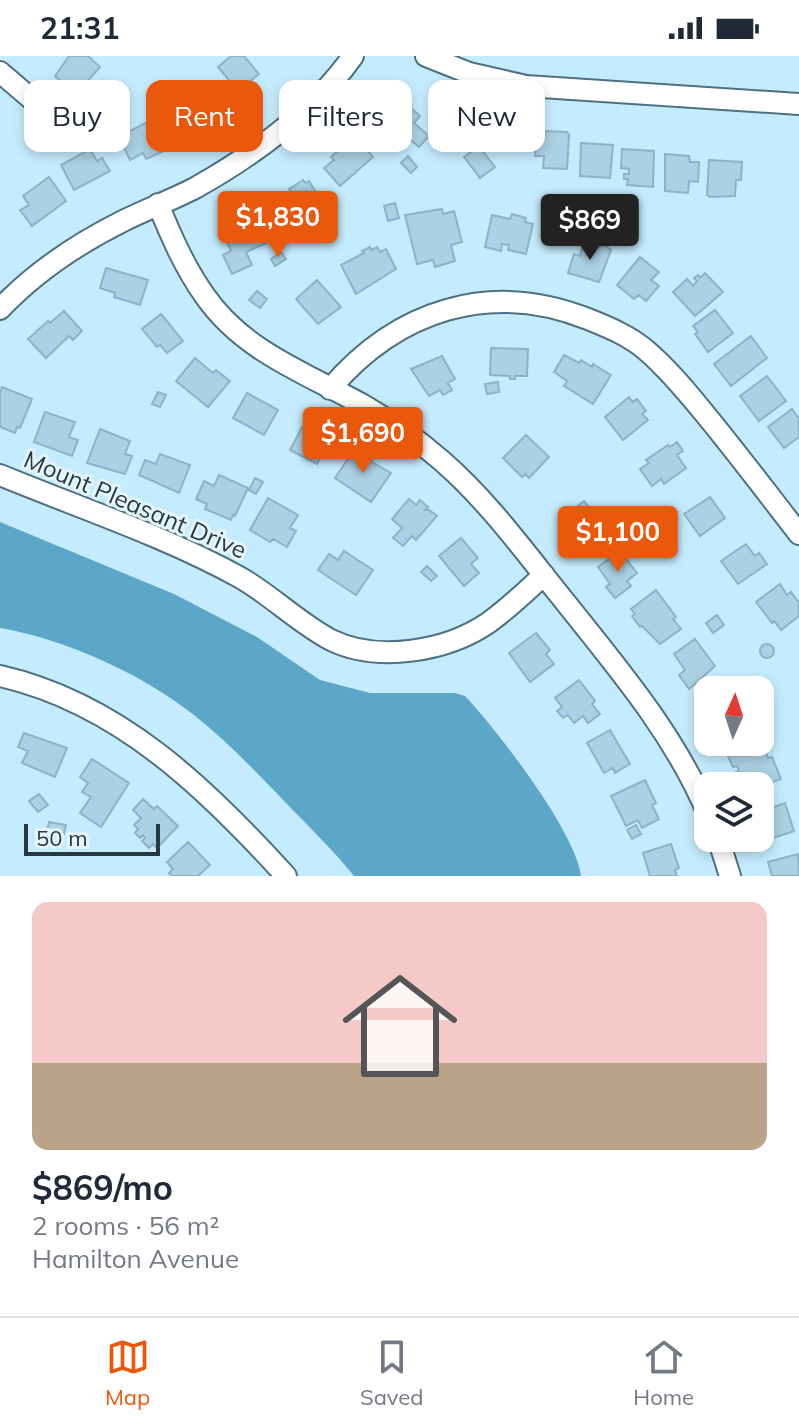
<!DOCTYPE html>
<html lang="en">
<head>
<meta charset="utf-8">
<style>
	:root { --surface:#fff; --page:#f2f2f3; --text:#1f2937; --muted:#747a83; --line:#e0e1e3; --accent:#ea580c }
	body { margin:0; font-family:Mulish,sans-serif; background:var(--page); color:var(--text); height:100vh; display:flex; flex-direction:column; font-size:30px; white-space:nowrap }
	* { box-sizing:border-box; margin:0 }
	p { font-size:26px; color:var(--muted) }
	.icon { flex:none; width:44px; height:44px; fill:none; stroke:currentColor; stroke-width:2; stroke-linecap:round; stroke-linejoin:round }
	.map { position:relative; height:820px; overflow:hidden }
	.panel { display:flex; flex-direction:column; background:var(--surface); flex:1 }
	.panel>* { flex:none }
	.top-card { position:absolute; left:24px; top:24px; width:752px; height:72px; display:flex; gap:16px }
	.needle { width:52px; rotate:3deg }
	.tools { position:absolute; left:694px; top:620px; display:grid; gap:16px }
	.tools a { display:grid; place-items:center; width:80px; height:80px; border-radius:16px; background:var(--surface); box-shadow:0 4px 12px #0003; font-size:40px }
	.scale { position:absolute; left:24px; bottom:20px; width:136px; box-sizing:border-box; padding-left:8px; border:4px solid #28383f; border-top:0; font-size:22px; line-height:28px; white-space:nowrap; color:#28383f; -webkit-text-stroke:6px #e5f5fc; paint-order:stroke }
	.price { position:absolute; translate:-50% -68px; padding:0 18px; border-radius:8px; background:var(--accent); color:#fff; font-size:26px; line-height:52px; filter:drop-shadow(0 2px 4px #0008) }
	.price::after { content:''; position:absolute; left:50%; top:48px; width:24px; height:18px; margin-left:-12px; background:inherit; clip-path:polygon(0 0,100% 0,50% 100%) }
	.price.selected { background:#222; color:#fff }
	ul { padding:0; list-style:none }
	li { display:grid; align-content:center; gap:16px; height:424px; padding:0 32px }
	li span { display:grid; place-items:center; height:248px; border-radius:16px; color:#555 }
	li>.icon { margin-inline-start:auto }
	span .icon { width:144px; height:144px; fill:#fffc; stroke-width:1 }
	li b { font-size:34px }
	.pill { padding:0 28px; border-radius:16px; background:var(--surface); box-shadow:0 4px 12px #0003; font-size:28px; line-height:72px }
	.pill.selected { background:var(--accent); color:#fff }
	.status { display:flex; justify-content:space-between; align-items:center; height:56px; padding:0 40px; background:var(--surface); direction:ltr }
	.status svg { height:22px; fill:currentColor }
	.menu { display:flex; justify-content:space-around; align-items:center; height:112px; border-top:2px solid var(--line); background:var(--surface); font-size:22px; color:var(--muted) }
	.menu a { display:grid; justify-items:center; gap:4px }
	.menu .selected { color:var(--accent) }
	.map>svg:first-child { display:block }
</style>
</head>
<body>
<div class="status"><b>21:31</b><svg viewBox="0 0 49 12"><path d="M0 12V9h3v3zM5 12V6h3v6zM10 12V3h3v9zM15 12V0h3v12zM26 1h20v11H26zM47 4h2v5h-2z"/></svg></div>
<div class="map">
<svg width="799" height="820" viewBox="0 0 799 820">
	<rect width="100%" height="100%" fill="#c5ecfe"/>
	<path fill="#5ca7c7" d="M0,466L174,538L257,581L320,624L370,637H455L465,640C497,674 576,776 581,820H354C334,795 310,772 287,748C258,718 228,686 194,659C142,618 65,583 0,572Z"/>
	<path fill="#abd1e3" stroke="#8db3c4" stroke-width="2" d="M69,0H88L100,11L79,35L68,25L65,29L55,20Z
		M231,0H244L259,18L238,35L218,11Z
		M201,29L217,52L198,65L201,69L185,80L164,50L189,30L193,35Z
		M399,41L420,60L414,67L429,80L419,91L404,78L396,87L387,78L385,81L368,66L382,52L386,56Z
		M145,67L155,85L158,84L164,95L146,103L143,97L130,104L119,81Z
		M545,75L567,76L569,79L567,113L543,112L544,100H535L536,81H545Z
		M358,83L373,101L340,130L324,112L334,104L331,101L341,92L344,95Z
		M581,87L613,89L610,122L580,120Z
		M479,90L495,111L480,122L464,101Z
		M90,93L97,105L102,102L110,115L74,134L61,109Z
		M622,93L654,95L653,131L627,129L628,123H624V118H629V113L621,112Z
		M665,98L689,100L690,106H699L698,126L689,125L688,137L665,135Z
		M408,100L417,111L411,117L401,107Z
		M709,104L742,106L741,124H736L735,140L710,141L707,139Z
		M49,121L66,145L32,170L20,154L29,149L23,140Z
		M303,124L305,127L309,125L324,149L298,166L283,143L292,137L289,133Z
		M395,147L399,162L388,165L384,150Z
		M262,149L278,182L246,196L252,209L232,218L223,199L231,195L221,173L244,160L242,158Z
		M442,153L443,158L454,155L462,186L451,189L455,205L435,211L433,204L417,208L405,159Z
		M512,158L526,162L525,166L533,168L526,198L508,194L509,189L502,188L501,195L485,191L492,159L510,163Z
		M584,186L601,191L602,188L611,194L599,226L568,217L574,198L580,200Z
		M370,191L371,194L377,191L380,196L386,193L396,213L356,238L341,209L364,197L362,195Z
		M281,196L286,203L275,210L271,203Z
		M640,201L659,216L651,224L659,230L646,245L639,239L634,243L617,229Z
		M106,212L148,224L140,249L114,241L115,237L100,232Z
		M705,217L723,236L695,260L673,236L687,223L693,230L697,225L694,222L698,219L700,222Z
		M317,224L341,251L318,268L296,243Z
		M257,235L267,243L260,252L249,244Z
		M715,254L733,277L708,296L695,278L698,276L693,270Z
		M64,255L82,275L73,284L69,280L46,302L28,283L48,265L50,267Z
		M161,258L183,285L167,297L160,289L157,291L142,273Z
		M751,280L767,302L731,330L714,308Z
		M491,292L528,293L527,320H515V323H510V320L490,319Z
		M564,299L579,307L581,304L592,311L593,308L611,319L593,348L564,330L567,325L554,316Z
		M442,300L455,323L448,327L452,334L443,339L440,334L429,340L411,313Z
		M195,302L213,317L216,314L230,325L208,351L176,325Z
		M767,320L786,345L759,365L740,340Z
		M498,326L499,336L487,338L485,328Z
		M2,331L32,343L20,372L17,371L15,377L0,371V337Z
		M158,336L166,339L160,351L152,348Z
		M247,337L278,354L264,379L233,362Z
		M629,341L633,346L637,343L646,355L642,358L648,364L623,384L605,361Z
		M792,353L799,363V381L784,392L768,371Z
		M45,356L75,366L69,381L78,384L72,400L34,386Z
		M302,371L331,382L317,408L290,394Z
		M100,373L130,385L125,398L132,400L125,418L87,407Z
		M526,379L549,401L529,422L525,418L522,421L503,402Z
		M677,386L683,395L677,399L686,412L664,428L661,423L652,430L640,413L649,407L646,404L668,389L670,391Z
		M354,394L359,397L360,395L372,403L370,405L391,417L371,446L335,422Z
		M160,398L190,409L179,437L139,419L145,404L156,408Z
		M219,419L248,432L235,460L233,459L231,464L205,453L207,448L196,443L204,425L214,430Z
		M255,422L263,426L256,438L249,434Z
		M710,441L725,462L700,480L684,458Z
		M268,442L298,459L290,472L296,475L287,491L273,483L270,486L250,474Z
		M409,443L416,449L420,444L428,451L425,454H429L437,460L416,484L412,480L403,490L393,482L402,472L392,463Z
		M584,445L607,473L588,489L565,461Z
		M461,482L478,502L471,508L479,517L464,530L439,500Z
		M746,488L755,500L759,497L767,508L738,528L721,505Z
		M344,495L373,514L356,539L318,514L329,498L338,504Z
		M620,495L637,517L627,525L631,530L615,542L606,531L610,528L598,511Z
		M427,510L437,520L431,525L421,516Z
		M780,528L787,539L791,536L799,547V560L781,574L774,565L772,567L756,546Z
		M656,534L676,561L673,563L681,573L660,588L642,570L640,571L632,560L635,558L631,553Z
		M717,559L724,569L713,577L706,567Z
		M536,577L550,594L546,598L554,608L530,626L509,597Z
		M695,583L715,610L689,633L679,619L685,614L674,598Z
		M760 595a7 7 0 1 1 14 0a7 7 0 1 1-14 0Z
		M579,624L595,645L592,648L600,658L588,667L583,660L574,667L568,659L563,662L557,655L562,651L555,642Z
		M708,654V676L699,660Z
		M610,674L630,708L615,717L613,712L604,717L587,687Z
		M24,677L67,692L55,721L22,707L28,695L18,691Z
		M752,688L754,692L763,689L768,702L772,701L781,723L760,731L746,730L745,726L741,728L736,716L739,715L737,710L733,711L727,698Z
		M92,703L129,727L101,771L80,757L91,741L82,736L88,727L80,721Z
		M645,724L656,747L652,749L659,763L642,772L638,764L626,770L611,740Z
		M39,738L48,749L38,756L29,745Z
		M143,743L154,753L157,750L178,770L157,792L153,788L149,792L142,785L145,782L143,779L140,782L135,777L138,773L134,769L141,762L133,754Z
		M785,747L794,775L764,785L761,775L765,774L760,756Z
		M49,766L66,769L64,778L47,775Z
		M636,769L641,778L632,783L627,774Z
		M188,786L210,809L198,820H172L169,817L173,813L167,806Z
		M671,788L679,812L675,814L677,820H650L643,797Z
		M798,798L799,820H772L768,806Z"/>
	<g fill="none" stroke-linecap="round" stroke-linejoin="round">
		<defs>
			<path id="minor" d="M426,0L469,17L526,30L799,48
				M0,16L70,76
				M158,148C171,180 185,212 205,240C244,296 306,317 363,349C391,365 418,384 442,405C488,445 524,495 562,542C616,610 674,677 708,758
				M0,253C34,217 79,187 123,165C147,153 172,144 195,132C254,99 314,55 353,0
				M330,333C397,254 490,224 588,263C608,271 630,280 647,295C668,313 687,336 705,358C737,397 768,438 799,478
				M0,419C80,452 165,480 241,522C272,540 299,567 331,584C378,607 447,595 488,567C508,553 526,535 544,519
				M0,620C119,647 207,733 286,820
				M718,782L730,820"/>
		</defs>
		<use href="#minor" stroke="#4e7181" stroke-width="24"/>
		<use href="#minor" stroke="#fff" stroke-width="20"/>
	</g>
	<g text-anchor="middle" stroke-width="6" stroke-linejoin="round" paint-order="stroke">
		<g font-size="24" fill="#28383f" stroke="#e5f5fc">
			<text transform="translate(135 449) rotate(23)" y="8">Mount Pleasant Drive</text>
		</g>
	</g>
</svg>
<div class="tools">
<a><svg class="needle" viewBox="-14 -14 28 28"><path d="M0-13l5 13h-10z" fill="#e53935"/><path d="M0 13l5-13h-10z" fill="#747a83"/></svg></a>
<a><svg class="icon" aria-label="layers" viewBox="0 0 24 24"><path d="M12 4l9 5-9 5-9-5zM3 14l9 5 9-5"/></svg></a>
</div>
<div class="scale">50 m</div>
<b class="price" style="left:278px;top:203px">$1,830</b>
<b class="price selected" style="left:590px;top:206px">$869</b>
<b class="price" style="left:363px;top:419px">$1,690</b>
<b class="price" style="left:618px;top:518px">$1,100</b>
<div class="top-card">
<a class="pill">Buy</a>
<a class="pill selected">Rent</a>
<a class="pill">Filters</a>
<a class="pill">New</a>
</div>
</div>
<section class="panel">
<ul>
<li><span style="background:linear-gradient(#f6c9c9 65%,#b9a48a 0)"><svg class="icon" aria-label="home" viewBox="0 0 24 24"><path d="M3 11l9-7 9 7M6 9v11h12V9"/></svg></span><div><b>$869/mo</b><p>2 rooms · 56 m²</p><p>Hamilton Avenue</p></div></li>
</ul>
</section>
<nav class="menu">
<a class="selected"><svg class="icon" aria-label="map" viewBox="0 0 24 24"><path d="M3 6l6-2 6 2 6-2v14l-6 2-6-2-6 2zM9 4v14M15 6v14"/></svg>Map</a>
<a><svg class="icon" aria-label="saved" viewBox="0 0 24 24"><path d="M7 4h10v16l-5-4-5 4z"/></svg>Saved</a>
<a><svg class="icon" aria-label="home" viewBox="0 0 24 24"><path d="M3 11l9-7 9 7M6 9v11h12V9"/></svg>Home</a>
</nav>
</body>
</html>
